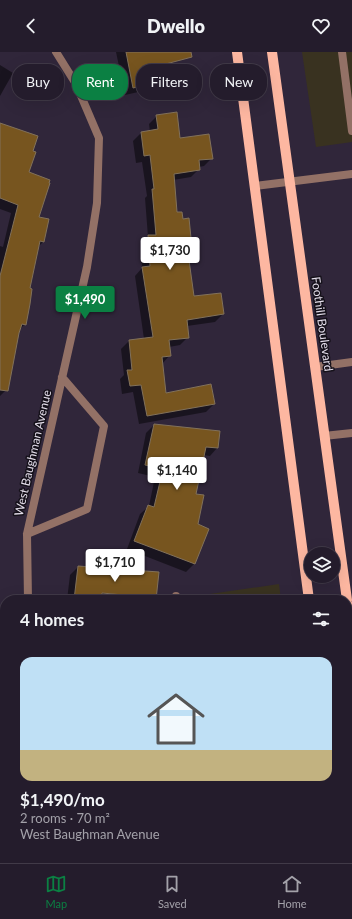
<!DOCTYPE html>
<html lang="en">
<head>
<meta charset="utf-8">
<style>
	:root { --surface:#241c2c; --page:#302938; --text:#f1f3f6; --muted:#a3a1a9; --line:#413a48; --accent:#0b8043 }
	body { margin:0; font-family:Lato,sans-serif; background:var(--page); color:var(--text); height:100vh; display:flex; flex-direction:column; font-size:15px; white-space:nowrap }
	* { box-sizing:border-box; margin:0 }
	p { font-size:13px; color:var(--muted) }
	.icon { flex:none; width:22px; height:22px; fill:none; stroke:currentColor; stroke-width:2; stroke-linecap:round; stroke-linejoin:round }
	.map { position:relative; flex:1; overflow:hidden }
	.details { position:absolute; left:0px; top:543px; width:352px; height:268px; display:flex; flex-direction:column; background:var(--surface); border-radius:16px 16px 0 0; box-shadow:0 4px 16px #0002,0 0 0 1px var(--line) }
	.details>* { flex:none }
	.banner { position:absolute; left:12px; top:12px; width:328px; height:36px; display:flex; gap:8px }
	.fabs { position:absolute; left:304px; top:495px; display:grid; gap:8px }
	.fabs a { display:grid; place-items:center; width:36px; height:36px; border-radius:50%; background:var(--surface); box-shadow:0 4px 16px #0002,0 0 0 1px var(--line); font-size:20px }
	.price { position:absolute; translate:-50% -34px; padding:0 9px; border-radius:4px; background:#fff; color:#222; font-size:13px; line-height:26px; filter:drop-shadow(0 1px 2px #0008) }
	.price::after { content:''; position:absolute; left:50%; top:24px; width:12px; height:9px; margin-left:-6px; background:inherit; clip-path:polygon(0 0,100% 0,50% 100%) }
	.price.current { background:var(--accent); color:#fff }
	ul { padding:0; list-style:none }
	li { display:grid; align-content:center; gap:8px; height:212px; padding:0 20px }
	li+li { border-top:1px solid var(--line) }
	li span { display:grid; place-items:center; height:124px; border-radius:12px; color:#555 }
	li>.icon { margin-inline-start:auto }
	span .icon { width:72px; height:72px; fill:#fffc; stroke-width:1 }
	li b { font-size:17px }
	h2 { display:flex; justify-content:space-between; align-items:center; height:48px; padding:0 20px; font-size:17px }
	.chip { padding:0 14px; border-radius:16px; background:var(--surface); box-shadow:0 4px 16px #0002,0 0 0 1px var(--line); font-size:14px; line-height:36px }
	.chip.current { background:var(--accent); color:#fff }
	header { display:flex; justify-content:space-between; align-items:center; height:52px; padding:0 20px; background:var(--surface); font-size:18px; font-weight:800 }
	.dock { display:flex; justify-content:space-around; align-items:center; height:56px; border-top:1px solid var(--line); background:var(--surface); font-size:11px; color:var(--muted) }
	.dock a { display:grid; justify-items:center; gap:2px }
	.dock .current { color:var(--accent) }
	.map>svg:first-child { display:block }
</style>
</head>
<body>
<header><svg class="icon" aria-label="back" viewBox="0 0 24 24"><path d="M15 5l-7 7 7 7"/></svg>Dwello<svg class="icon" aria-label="heart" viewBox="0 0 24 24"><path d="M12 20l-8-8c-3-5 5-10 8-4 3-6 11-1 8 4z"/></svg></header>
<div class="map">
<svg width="352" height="811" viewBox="0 0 352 811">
	<rect width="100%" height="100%" fill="#30263a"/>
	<path fill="#393220" d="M302,0H352V90L316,95Z
		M279,532L281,548H169Z
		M204,806H319L320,811H204Z"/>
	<path fill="#0007" d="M116,0H164L167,11L162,17L164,28L156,36L125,43Z
		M0,13L13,21L0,44Z
		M157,64L179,87L212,106L204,114L199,115V117L191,125L173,128L176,161L182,168L190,186L189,193L186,196L193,245L223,262L215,270L187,274L188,285L180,293L169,295L170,303L162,312L165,342L214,352L206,360L139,372L133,340L122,342L120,327L124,323L121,297L129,289L144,287L135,224L142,216L141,192L148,185L145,146L147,144L142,110L136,111L133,89L141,81L150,80L149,72Z
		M0,72L32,99L28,120L43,190L38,195L29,237L25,272L19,278L6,338L0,344V194L3,195L11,161L0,157Z
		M154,373L217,396L210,404L203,403L194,442L197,473L208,477L194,512L186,520L127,497L140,462L149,454L155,425L138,421L146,381Z
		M78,515L155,548H67L70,523Z
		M126,806H145V811H121Z
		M174,806H202L203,810L175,811Z
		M229,806H305L306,811H230Z"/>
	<path fill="#77551f" stroke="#81715b" d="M126,0H191L192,5L162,13L165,28L133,36Z
		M177,60L180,86L209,82L213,107L199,108L200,118L174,122L177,160H182L183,167L189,166L191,186H189L190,194H187L194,244L221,241L224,262L187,268L189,286L169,288L171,304L162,305L166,341L211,332L215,352L147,364L141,333L130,334L127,318H132L129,288L153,285L142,215L150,214L148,183H156L152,137H154L150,103L144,104L141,80L158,77L156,63Z
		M0,71L38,84L33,99L36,100L29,120L50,128L49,131H50L39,165L49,167L44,190L40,189L30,236L32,237L30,252L26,273L22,272L19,281L8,339L0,338V224L18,153L0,146Z
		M154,372L220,379L218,396L206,395L196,442L204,443L198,472L209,477L195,512L134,489L148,453L154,455L163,417L145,413Z
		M78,514L159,520L156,548H134V544L102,541L101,548H74Z"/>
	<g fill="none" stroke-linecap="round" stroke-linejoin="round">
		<path stroke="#937166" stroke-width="8" d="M342,0L352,79
			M255,134L352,122
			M315,315L352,310
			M324,384L352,381
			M176,544V548
			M212,806L213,811"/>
		<path stroke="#937166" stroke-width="8" d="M27,482L87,457L104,374L62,325
			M28,548L27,482L87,215L97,151L99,86L76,32L56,0
			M347,736L352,735
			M0,785L5,784
			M59,806L60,811"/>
		<path stroke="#fdb7a1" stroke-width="10" d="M237,0L309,548
			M272,0L347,548
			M347,551L352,587
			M346,806L347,811"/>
	</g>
	<g text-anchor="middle" stroke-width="3" stroke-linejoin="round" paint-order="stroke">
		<g font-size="12" fill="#e4deeb" stroke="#15111a">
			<text transform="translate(322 272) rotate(82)" y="4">Foothill Boulevard</text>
			<text transform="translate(33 401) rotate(-77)" y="4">West Baughman Avenue</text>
		</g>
	</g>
</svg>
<div class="fabs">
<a><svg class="icon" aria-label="layers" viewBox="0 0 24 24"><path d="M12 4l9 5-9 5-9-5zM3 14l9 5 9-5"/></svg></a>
</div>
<b class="price" style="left:170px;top:219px">$1,730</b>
<b class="price current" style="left:85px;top:268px">$1,490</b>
<b class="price" style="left:177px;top:439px">$1,140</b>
<b class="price" style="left:115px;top:531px">$1,710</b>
<div class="banner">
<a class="chip">Buy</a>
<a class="chip current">Rent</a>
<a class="chip">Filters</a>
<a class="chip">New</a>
</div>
<section class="details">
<h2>4 homes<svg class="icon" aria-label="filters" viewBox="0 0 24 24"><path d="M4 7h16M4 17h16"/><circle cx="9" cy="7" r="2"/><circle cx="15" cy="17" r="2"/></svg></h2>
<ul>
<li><span style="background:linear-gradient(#bfe0f5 75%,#c2b280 0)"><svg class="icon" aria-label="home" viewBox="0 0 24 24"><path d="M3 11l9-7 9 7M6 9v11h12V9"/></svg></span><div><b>$1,490/mo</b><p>2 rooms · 70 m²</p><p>West Baughman Avenue</p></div></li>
</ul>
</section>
</div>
<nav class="dock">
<a class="current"><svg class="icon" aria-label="map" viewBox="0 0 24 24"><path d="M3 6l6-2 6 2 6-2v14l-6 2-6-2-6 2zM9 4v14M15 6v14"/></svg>Map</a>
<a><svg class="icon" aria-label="saved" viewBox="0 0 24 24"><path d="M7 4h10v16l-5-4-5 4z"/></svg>Saved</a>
<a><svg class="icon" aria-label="home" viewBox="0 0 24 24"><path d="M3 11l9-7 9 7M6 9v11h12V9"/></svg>Home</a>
</nav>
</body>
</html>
